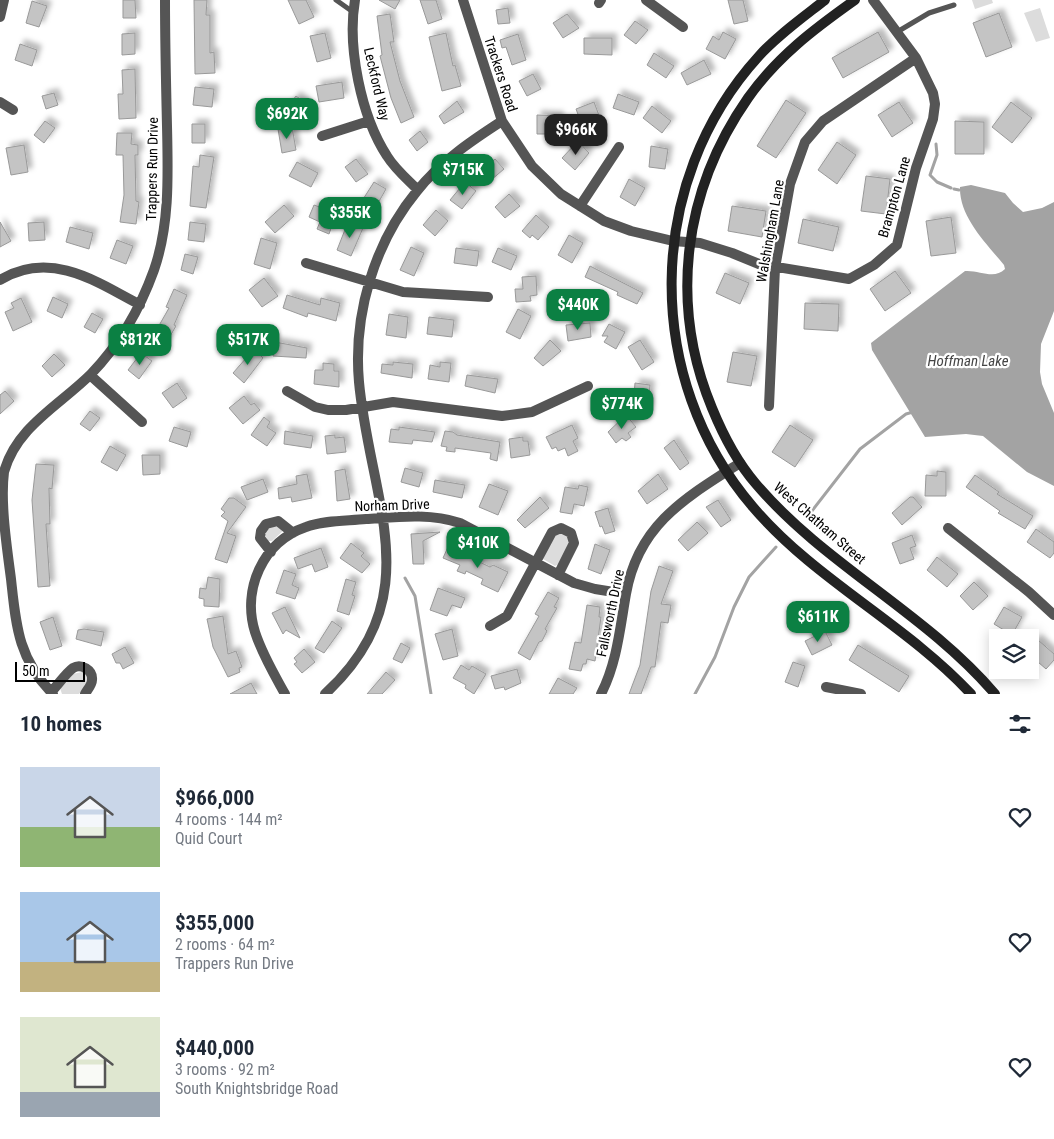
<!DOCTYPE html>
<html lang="en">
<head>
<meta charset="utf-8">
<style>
	:root { --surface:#fff; --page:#f2f2f3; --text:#1f2937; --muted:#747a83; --accent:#0b8043 }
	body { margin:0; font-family:"Roboto Condensed",sans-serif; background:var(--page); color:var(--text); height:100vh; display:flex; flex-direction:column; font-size:19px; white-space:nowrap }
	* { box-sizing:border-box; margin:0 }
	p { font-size:16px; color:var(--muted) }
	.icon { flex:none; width:28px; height:28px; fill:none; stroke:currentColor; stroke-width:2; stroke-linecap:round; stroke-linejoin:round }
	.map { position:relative; height:694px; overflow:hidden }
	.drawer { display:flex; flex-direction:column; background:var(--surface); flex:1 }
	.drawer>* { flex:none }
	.tools { position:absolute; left:989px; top:629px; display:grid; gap:10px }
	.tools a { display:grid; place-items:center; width:50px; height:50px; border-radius:0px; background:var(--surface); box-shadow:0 2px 12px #0003; font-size:25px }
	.scale { position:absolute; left:15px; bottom:12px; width:70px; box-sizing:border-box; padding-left:5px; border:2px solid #000; border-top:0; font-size:14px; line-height:18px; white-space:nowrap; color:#000; -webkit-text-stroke:4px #fff; paint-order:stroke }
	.price { position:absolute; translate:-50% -42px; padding:0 11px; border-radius:10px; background:var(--accent); color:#fff; font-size:16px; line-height:32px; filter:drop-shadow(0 1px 2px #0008) }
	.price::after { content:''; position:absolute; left:50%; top:30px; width:15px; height:11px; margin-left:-8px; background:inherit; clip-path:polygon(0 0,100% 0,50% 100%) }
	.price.active { background:#222; color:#fff }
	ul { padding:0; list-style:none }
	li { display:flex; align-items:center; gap:15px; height:125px; padding:0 20px }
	li span { display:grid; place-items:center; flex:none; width:140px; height:100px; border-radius:0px; color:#555 }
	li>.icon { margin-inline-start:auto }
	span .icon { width:60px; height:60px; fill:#fffc; stroke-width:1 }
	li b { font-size:21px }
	h2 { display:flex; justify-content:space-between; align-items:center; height:60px; padding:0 20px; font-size:21px }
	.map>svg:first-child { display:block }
</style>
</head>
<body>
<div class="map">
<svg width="1054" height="694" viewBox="0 0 1054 694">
	<defs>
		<filter id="shadow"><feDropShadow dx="4.5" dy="-4.5" stdDeviation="2.5" flood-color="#0004"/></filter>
	</defs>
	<rect width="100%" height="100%" fill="#fff"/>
	<path fill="#dcdcdc" d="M972,0H992L993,3L975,9Z
		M1040,8L1050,38L1036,42L1024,13Z
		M273,525L284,530L272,541H268L266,537V530Z
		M560,532L567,535L569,543L559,564L555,566L543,559L553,536Z
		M82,672L86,675L88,683L79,694H62L60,688L73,674Z"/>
	<path fill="#a3a3a3" d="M971,185L1005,193L1013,203L1023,212L1042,208L1054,202V311L1041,344L1040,372L1042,384L1054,413V486L1027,472L983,436L966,434L925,437L872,350L871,343L965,271C980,270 994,280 1005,269L1004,265C986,243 959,217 960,187Z"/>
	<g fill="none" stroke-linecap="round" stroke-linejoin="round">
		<path stroke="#a3a3a3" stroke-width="3" d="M936,144L937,155L930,175L937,182L951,188
			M954,189L959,190
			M808,516L860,449L906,414L913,412
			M405,578L415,596L431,694
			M695,694L715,657L734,607L749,577L776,547"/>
	</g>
	<path fill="#c4c4c4" stroke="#999" filter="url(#shadow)" d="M123,0H135L136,18H123Z
		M194,0H207L206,15H210V53L214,52L215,73L195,74Z
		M288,0H306L314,17L299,24Z
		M379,0H400L395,9Z
		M420,0H436L442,19L428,24Z
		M728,0H743L748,21L734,24Z
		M32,1L47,6L39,27L26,23Z
		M508,8L510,23L498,24L496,10Z
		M999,13L1012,47L986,57L973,23Z
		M390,14L394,42H390L400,81L414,117L401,123L391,98L380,56L382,55L377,16Z
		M567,14L579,28L563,38L553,23Z
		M635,21L648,30L636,44L624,35Z
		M723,32L736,39L725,59L706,49L713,36L719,40Z
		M878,32L889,52L843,78L832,58Z
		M135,33V54L122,55V34Z
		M325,33L331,58L317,62L310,36Z
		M446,33L453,66L455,65L461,86L442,91L429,37Z
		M518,34L526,60L512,65L506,47L502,48L500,40Z
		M584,38H612V55L584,54Z
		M20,44L37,50L32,66L15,60Z
		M654,53L674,66L666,78L647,65Z
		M704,60L711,74L687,85L681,73Z
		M135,69L136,118L119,119L118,94H123L122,70Z
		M533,74L541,89L527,96L519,81Z
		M342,82L344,98L319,102L316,86Z
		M195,87L214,89L212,107L193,105Z
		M54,93L58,105L46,109L42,96Z
		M618,94L639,102L634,115L613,108Z
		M296,96L306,103L295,119L284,111Z
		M786,100L806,113L776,158L757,146Z
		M457,101L464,112L444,124L439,116Z
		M594,102L600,118L582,125L576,109Z
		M899,102L913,123L892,137L878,115Z
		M1011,102L1032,118L1012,143L992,127Z
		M652,106L671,121L662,133L643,118Z
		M537,115L559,116V129H551V134H537Z
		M45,121L55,128L44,143L34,135Z
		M955,121L984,122V154H955Z
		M192,124H205V143H192Z
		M292,127L296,150L282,153L278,129Z
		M420,131L428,142L417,151L409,140Z
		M117,133H132L131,144L138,145V155H135L136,201L139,202L136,224L120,222L124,195L123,155H116Z
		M578,141L589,153L575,170L562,158Z
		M837,142L856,155L837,184L818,170Z
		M24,145L28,172L11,175L6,148Z
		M651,146L668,149L665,169L649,167Z
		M200,155L214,157L206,208L190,206L193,166L199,167Z
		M356,159L368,174L356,182L345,167Z
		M495,159L504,169L490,181L481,171Z
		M297,162L318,173L311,187L289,176Z
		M866,176L890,179L886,214L861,211Z
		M629,179L645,188L635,206L620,197Z
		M374,182L386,189L373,212L360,204Z
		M465,182L476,191L462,209L450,200Z
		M509,194L520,206L505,218L495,207Z
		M284,205L294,216L275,233L265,222Z
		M314,205L331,211L329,218L334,220L329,234L317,229L320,222L309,217Z
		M732,206L766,211L762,237L728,231Z
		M436,210L448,221L435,236L423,225Z
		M536,215L549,227L538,240L532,235L530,238L522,231Z
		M951,217L956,253L931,256L926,221Z
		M803,219L839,227L833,251L798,243Z
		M0,222L11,241L0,247Z
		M44,222L45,240L29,241L28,223Z
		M190,222L206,224L204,242L188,240Z
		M348,222L363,228L351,256L337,250Z
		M70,227L93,233L89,249L66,242Z
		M569,235L583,243L572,263L558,255Z
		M261,238L277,243L270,269L254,264Z
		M117,240L133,246L126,264L110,258Z
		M411,247L424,253L414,276L400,270Z
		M456,248L479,251L477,266L454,263Z
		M498,248L517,256L511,270L492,262Z
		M185,254L198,257L193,274L181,270Z
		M590,266L643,293L637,304L617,295L618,292L585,277Z
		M895,271L911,293L885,311L870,289Z
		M725,273L749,283L740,304L716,293Z
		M536,276L537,295L530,296L531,301L516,302L515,289H523L522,277Z
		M264,278L278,296L262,307L249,290Z
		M174,289L187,295L174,325L176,326L166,343L153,336L169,308L166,307Z
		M287,295L320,305L321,298L340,303L336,321L308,313L307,317L283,308Z
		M53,297L68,304L62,318L47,311Z
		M21,298L32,322L13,331L5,312L14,308L11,303Z
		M805,303L839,304L838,331L804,329Z
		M518,309L531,316L520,339L506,332Z
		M92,313L103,319L95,333L84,327Z
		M389,314L408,317L406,338L386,335Z
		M429,317L454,320L452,337L427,334Z
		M590,323L591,337L568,341L566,325Z
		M609,324L625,332L616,349L604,342L608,336H602Z
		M550,340L561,351L543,366L534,358Z
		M640,340L654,362L642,370L628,347Z
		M275,342L307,348L306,358L273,356Z
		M254,349L263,358L244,383L233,373Z
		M733,352L757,356L751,386L727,382Z
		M141,353L152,361L139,379L128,370Z
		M54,354L65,365L52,377L42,366Z
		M393,362L413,364L412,378L381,373L382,364L393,365Z
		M440,362L451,363L449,382L428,379L430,365L440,367Z
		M323,363L334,364V371H339V387L314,384L315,370H323Z
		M467,375L498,379L495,393L465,386Z
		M177,383L187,398L173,408L162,393Z
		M635,383L650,385L648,410L633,409Z
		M5,391L14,401L0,414V395Z
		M244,396L251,405L254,403L260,410L243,424L229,408Z
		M90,411L100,418L90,431L80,424Z
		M626,415L636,427L628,433L631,437L626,441L622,438L616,443L608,432Z
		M264,417L270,422L267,427L276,433L267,446L251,435Z
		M572,425L578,438L573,441L578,451L568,456L565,448L558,451L556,447L552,449L546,437Z
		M790,425L813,440L795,467L772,452Z
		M174,427L191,432L187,447L169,441Z
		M399,427L435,432L432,442L413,440L412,444L389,442L391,429L399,430Z
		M285,431L313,436L311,448L284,444Z
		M445,431L453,432L457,435L500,442L497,461L490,459L491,453L455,448V452L446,451L447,447L441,446Z
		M335,435V438L344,437L346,452L327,454L325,436Z
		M523,437V441H528L530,455L511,458L509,439Z
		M674,440L689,463L680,470L664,448Z
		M110,446L126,455L117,471L101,462Z
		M142,455H160V474L143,475Z
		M36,464L54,465L52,489L49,488L50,524H46L50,586L38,587L32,500Z
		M405,468L423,473L419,487L401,482Z
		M345,469L350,499L337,501L335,471Z
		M937,471L946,472V496H925L926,475L937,476Z
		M307,474L312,498L292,502L291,497L279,499L278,488L297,484L296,476Z
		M658,474L668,489L647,504L638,491Z
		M975,475L999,492L997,494L1033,516L1025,529L998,513L1000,511L966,487Z
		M263,479L268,492L247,500L241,487Z
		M435,480L465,485L462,498L433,492Z
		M489,484L508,491L498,515L479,507Z
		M579,485L588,487L584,506L574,504L572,514L560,512L565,487L578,489Z
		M540,497L549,508L525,528L517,520Z
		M910,497H913L922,507L902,525L892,513Z
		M229,498H234L246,507L227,533L236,536L227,563L215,559L228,521L221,516L225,512L221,509Z
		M718,500L731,520L721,527L706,507Z
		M608,508L615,531L605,534L602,526L600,527L595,512Z
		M697,522L708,533L688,551L678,540Z
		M1036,529L1054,542V553L1050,558L1027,542Z
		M440,532L423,541L424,564H413L411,534Z
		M912,535L916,546L910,548L914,559L900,564L892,543Z
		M351,543L364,553L361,556L370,564L362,573L340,558Z
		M595,544L610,550L601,574L588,569Z
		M448,547L490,567L493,565L508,572L498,592L481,584L483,579L466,571L465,574L457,571L460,565L443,558Z
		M321,548L328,567L315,572L312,564L298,569L294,558Z
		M937,557L958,574L947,587L927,570Z
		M659,566L673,571L661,604L671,605L668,623L661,622L655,667H651L641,694H629L640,665L651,591Z
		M284,570L296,574L292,585L299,588L295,599L276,593Z
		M208,577L220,579L219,607L204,606V599L199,598L200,588L206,589Z
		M346,579L356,582L352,595L355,596L349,615L337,611Z
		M974,582L988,596L973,610L960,596Z
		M438,588L465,598L461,608L452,605L447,616L430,610Z
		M548,592L559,598L554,607L557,608L545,629L547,631L542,641L539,642L530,660L518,653L539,616L535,614Z
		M587,605L600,607L599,617H601L595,661L587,659L586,664H583L581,671L569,669L575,642L581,643Z
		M285,607L300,638L286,630L283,634L272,613Z
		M1004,607L1022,617L1012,635L994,624Z
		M223,616L228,654L236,651L242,667L239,668L240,672L228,677L213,647L207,619Z
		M53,617L62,646L50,650L40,622Z
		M332,621L342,628L324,653L315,648Z
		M84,629L104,632L101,646L76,639L78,630Z
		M452,629L458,656L443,660L435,634Z
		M825,631L832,645L812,655L805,641Z
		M1037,639L1054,654V660L1046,669L1030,655V648Z
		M401,643L410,648L402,663L393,659Z
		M858,645L909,676L899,692L849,660Z
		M125,647L134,663L123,669L120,663H116L112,654Z
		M304,649L315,662L302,673L294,664L297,662L294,658Z
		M793,662L805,666L798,687L785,682Z
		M461,665L469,670L472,666L486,674L474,694L465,688L466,685L453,678Z
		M517,669L521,683L505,690L504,687L495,689L491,676Z
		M386,672L395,680L382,694H367Z
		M558,678L577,688L573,694H549Z
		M251,683L257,694H230Z"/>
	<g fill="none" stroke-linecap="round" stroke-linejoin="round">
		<path stroke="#555" stroke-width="5" d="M336,0L353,12
			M897,32L929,13L954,5"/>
		<path stroke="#555" stroke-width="10" d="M355,0C347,47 361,116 387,156C395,169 407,179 418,190
			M463,0L502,121L532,166L561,194L604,221L631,231L673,241L700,243L732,253L759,264L849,279L874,265L897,245L916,168L933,119L935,104L933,93L916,58L873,0
			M646,0L683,27
			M599,3L601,0
			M0,17L4,0
			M0,102L13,110
			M322,136L369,121
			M580,206L619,147
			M306,263L403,292L488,297
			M0,280C49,250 95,280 140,305
			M90,375L142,422
			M287,391L315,407L328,410H346L393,402L502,416L532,412L588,386
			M769,406L775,268L790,184L805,142L823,121L916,58
			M948,528L1029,592L1054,615
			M271,552L260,538L261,531L266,524L278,521L293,533
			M490,626L507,616L552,532L561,528L571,533L574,543L558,575
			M826,687L861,694
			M51,692C58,685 65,674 73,668C81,663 93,670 92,680C92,685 87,690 85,694
			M53,694C18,659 16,625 11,579C7,548 0,503 4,472C16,427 60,405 91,374C120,344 140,309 154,270C170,224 168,174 167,126C166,84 165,42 165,0
			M285,694C274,674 262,654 255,632C242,590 262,542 306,527C325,520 346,521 366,519C398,517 429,513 460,523L574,583L595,589L626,594
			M325,694C431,596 370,502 359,382C353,315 374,243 417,191C440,162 471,141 502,121
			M601,694C617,663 620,628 626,594C638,525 685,498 740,463"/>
		<path stroke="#222" stroke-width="10" d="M825,0C802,18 778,35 759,56C644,182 643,379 753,507C815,580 906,624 971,694
			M855,0C814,29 777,57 748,98C683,191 669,304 712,408C723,435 737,462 756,484C825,565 926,613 995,694"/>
	</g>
	<g text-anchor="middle" stroke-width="4.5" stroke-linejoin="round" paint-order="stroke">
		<g font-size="14" fill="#000" stroke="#fff">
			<text transform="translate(501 74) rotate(72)" y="5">Trackers Road</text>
			<text transform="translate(377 84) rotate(77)" y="5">Leckford Way</text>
			<text transform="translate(152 169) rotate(-89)" y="5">Trappers Run Drive</text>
			<text transform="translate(894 197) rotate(-74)" y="5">Brampton Lane</text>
			<text transform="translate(770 231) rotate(-80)" y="5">Walshingham Lane</text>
			<text transform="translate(392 505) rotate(-2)" y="5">Norham Drive</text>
			<text transform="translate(820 523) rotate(41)" y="5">West Chatham Street</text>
			<text transform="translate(610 613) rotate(-78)" y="5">Fallsworth Drive</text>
		</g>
		<g font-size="15" font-style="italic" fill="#444" stroke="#fff">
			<text x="968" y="366">Hoffman Lake</text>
		</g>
	</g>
</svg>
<div class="tools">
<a><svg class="icon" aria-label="layers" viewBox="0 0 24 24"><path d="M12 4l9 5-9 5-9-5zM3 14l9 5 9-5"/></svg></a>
</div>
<div class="scale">50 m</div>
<b class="price" style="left:287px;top:140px">$692K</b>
<b class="price active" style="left:576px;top:156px">$966K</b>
<b class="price" style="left:463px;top:196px">$715K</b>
<b class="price" style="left:350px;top:239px">$355K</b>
<b class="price" style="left:578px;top:331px">$440K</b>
<b class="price" style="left:140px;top:366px">$812K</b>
<b class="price" style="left:248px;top:366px">$517K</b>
<b class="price" style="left:622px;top:430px">$774K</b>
<b class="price" style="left:478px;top:569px">$410K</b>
<b class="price" style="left:818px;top:643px">$611K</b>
</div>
<section class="drawer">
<h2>10 homes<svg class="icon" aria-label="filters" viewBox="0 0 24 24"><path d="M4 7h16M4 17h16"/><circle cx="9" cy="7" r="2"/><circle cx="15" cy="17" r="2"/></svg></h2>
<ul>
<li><span style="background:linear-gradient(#c9d6e8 60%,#8fb573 0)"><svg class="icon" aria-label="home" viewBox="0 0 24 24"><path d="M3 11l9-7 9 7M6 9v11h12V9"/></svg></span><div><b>$966,000</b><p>4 rooms · 144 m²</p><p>Quid Court</p></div><svg class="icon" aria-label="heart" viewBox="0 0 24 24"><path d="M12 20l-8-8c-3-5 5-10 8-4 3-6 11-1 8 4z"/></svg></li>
<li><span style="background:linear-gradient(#a9c7e8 70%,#c2b280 0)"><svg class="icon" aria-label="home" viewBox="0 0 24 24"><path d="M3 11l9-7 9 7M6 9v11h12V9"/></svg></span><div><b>$355,000</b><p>2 rooms · 64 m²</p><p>Trappers Run Drive</p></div><svg class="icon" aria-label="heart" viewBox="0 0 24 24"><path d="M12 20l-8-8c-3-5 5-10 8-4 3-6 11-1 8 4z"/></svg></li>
<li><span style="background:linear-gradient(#dfe7d0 75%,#9aa5b1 0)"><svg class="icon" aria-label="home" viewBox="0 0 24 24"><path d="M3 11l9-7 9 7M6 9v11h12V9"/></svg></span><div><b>$440,000</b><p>3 rooms · 92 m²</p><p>South Knightsbridge Road</p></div><svg class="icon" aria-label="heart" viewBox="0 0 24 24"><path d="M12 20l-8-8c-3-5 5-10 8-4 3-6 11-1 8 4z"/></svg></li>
</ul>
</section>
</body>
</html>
